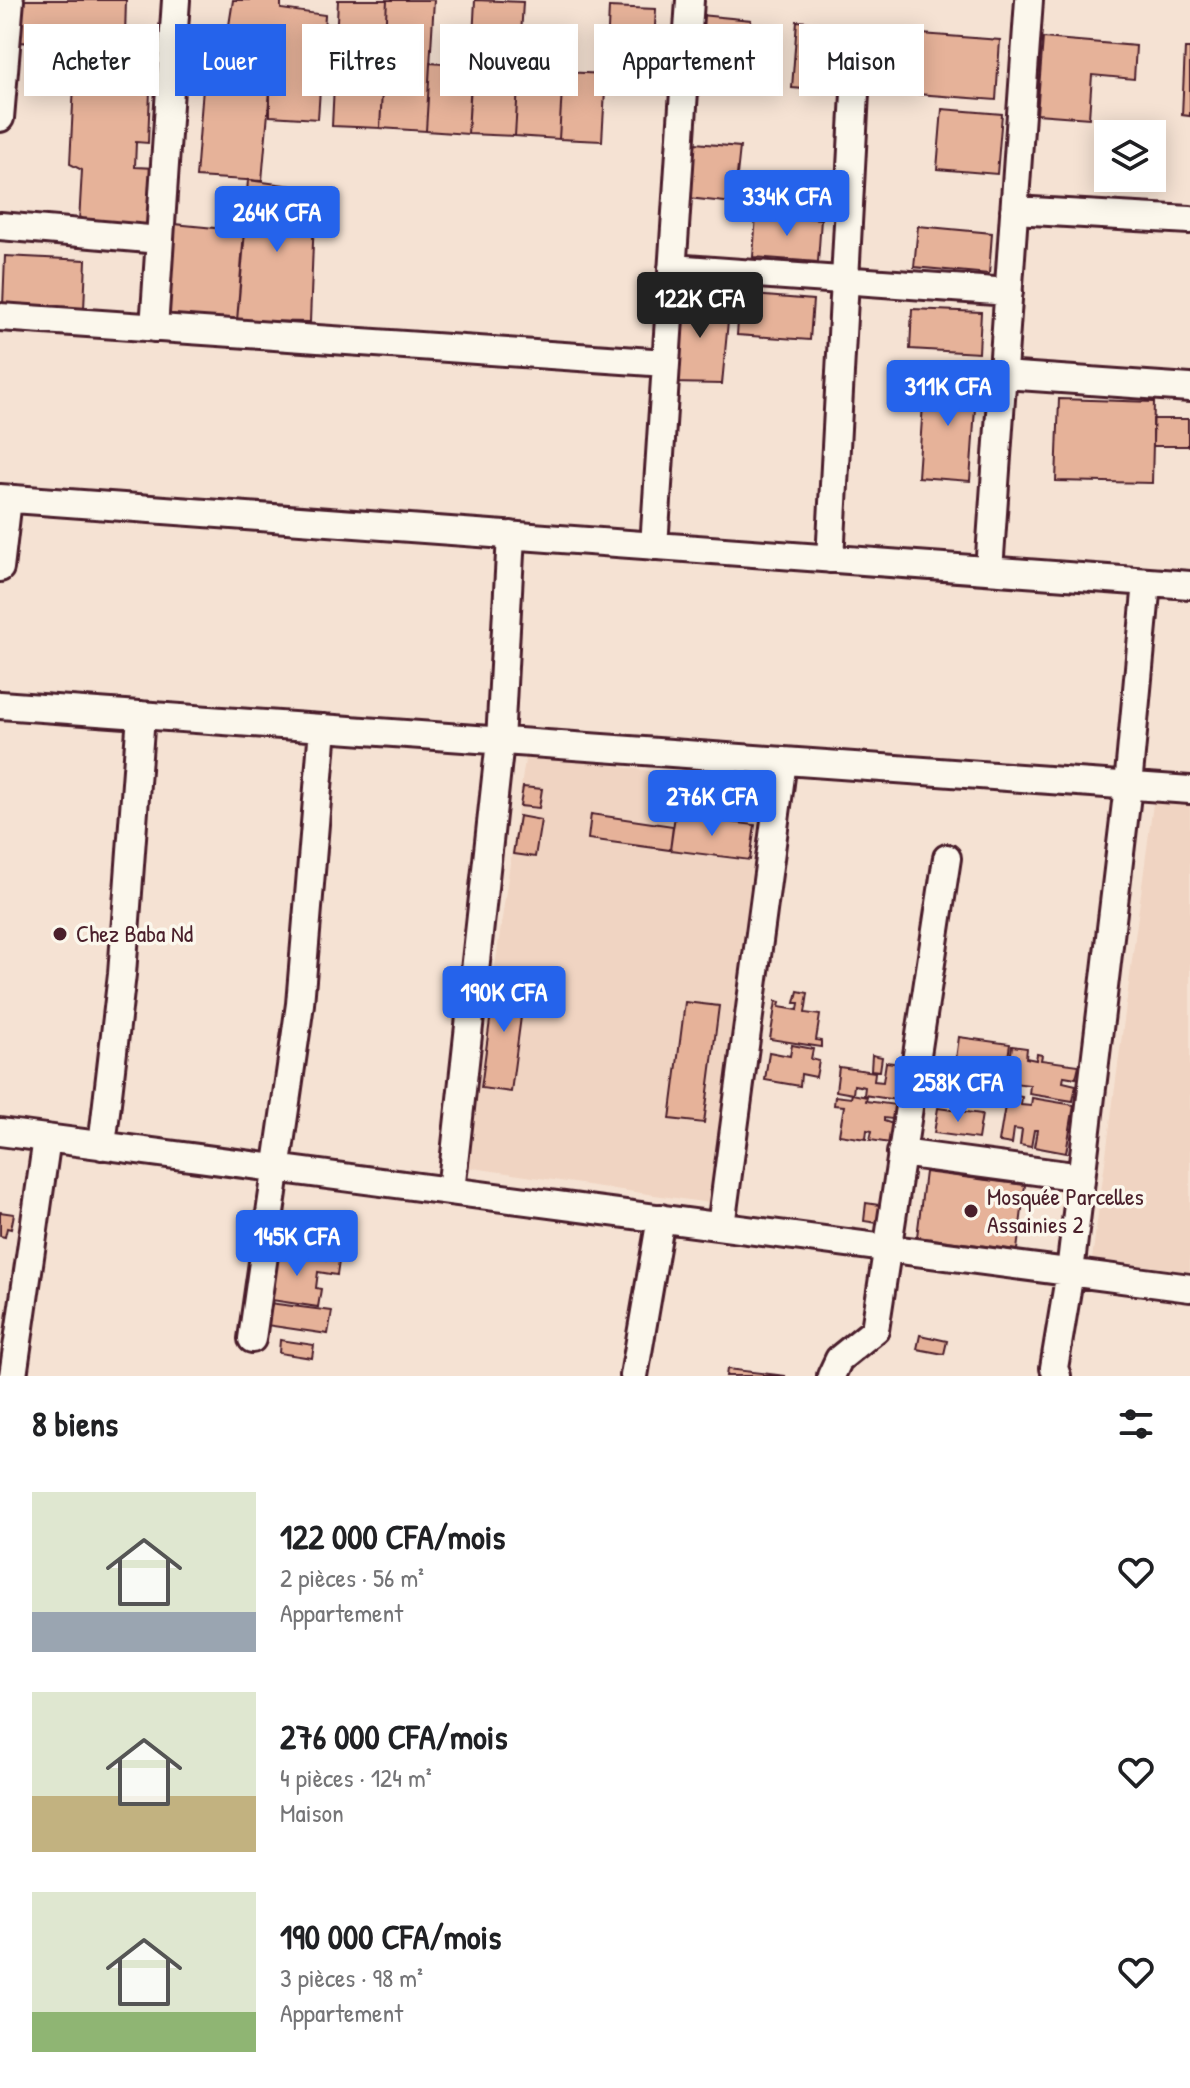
<!DOCTYPE html>
<html lang="fr">
<head>
<meta charset="utf-8">
<style>
	:root { --surface:#fff; --page:#f2f2f2; --text:#202124; --muted:#757577; --accent:#2563eb }
	body { margin:0; font-family:"Patrick Hand",sans-serif; background:var(--page); color:var(--text); height:100vh; display:flex; flex-direction:column; font-size:30px; white-space:nowrap }
	* { box-sizing:border-box; margin:0 }
	p { font-size:26px; color:var(--muted) }
	.icon { flex:none; width:44px; height:44px; fill:none; stroke:currentColor; stroke-width:2; stroke-linecap:round; stroke-linejoin:round }
	.map { position:relative; height:1376px; overflow:hidden }
	.sheet { display:flex; flex-direction:column; background:var(--surface); flex:1 }
	.sheet>* { flex:none }
	.hud { position:absolute; left:24px; top:24px; width:1142px; height:72px; display:flex; gap:16px }
	.controls { position:absolute; left:1094px; top:120px; display:grid; gap:16px }
	.controls a { display:grid; place-items:center; width:72px; height:72px; border-radius:0px; background:var(--surface); box-shadow:0 4px 20px #0003; font-size:40px }
	.price { position:absolute; translate:-50% -68px; padding:0 18px; border-radius:8px; background:var(--accent); color:#fff; font-size:26px; line-height:52px; filter:drop-shadow(0 2px 4px #0008) }
	.price::after { content:''; position:absolute; left:50%; top:48px; width:24px; height:18px; margin-left:-12px; background:inherit; clip-path:polygon(0 0,100% 0,50% 100%) }
	.price.active { background:#222; color:#fff }
	ul { padding:0; list-style:none }
	li { display:flex; align-items:center; gap:24px; height:200px; padding:0 32px }
	li span { display:grid; place-items:center; flex:none; width:224px; height:160px; border-radius:0px; color:#555 }
	li>.icon { margin-inline-start:auto }
	span .icon { width:96px; height:96px; fill:#fffc; stroke-width:1 }
	li b { font-size:34px }
	h2 { display:flex; justify-content:space-between; align-items:center; height:96px; padding:0 32px; font-size:34px }
	.tag { padding:0 28px; border-radius:0px; background:var(--surface); box-shadow:0 4px 20px #0003; font-size:28px; line-height:72px }
	.tag.active { background:var(--accent); color:#fff }
	.map>svg:first-child { display:block }
</style>
</head>
<body>
<div class="map">
<svg width="1190" height="1376" viewBox="0 0 1190 1376">
	<rect width="100%" height="100%" fill="#f5e2d3"/>
	<filter id="ink" filterUnits="userSpaceOnUse"><feTurbulence type="fractalNoise" baseFrequency=".0125" numOctaves="2"/><feDisplacementMap in="SourceGraphic" scale="16" xChannelSelector="R" yChannelSelector="G"/><feConvolveMatrix kernelMatrix="1 2 1 2 8 2 1 2 1" color-interpolation-filters="sRGB"/></filter>
	<g filter="url(#ink)">
		<path fill="#f0d4c2" d="M526,753L769,788L709,1203L466,1167Z
			M1154,796L1190,801V1272L1092,1259Z"/>
		<path fill="#e6b299" stroke="#4a1f2b" stroke-width="2" d="M19,0H126L125,36L152,37L148,143L136,142L135,167L156,168L154,225L79,222L82,170L70,164L76,45L17,42Z
			M233,0H281V9L325,15L318,119L270,116V46L227,38Z
			M338,0H387L380,128L332,126Z
			M387,0H434L426,131L380,128Z
			M475,0L523,2L515,136L468,134Z
			M609,7L656,9L652,77L606,74Z
			M700,15L751,20L744,84L694,79Z
			M797,21L847,25L843,92L792,88Z
			M908,33L1000,40L996,100L904,93Z
			M1043,38L1136,46L1134,79L1092,75L1089,118L1037,114Z
			M1185,48H1190V116L1182,115Z
			M430,63L472,66L468,134L426,131Z
			M519,69L563,72L559,139L515,136Z
			M563,72L606,74L602,141L559,139Z
			M203,88L270,90L262,181L196,177Z
			M942,109L1002,114L997,174L937,169Z
			M695,143L740,147L734,203L688,198Z
			M248,180L315,189L310,322L237,321Z
			M756,214L821,219L818,262L753,257Z
			M174,224L245,231L237,321L167,314Z
			M918,226L992,233L989,274L914,267Z
			M5,256L86,260L84,310L3,306Z
			M679,293L730,300L722,384L671,383Z
			M740,294L813,300L810,340L737,335Z
			M912,309L981,312L979,353L910,349Z
			M925,375L977,379L970,481L918,477Z
			M1059,399L1154,402L1152,483L1056,481Z
			M1153,419H1188V446H1153Z
			M523,787L542,789L539,808L520,806Z
			M591,814L673,826L670,850L588,839Z
			M675,815L755,825L750,860L670,850Z
			M519,816L541,820L535,857L513,854Z
			M496,975L526,979L511,1092L481,1088Z
			M798,991L808,993L805,1013L820,1015L816,1040L821,1041V1047L770,1039L776,1001L780,1002L779,1007L798,1010L799,1003H795Z
			M685,1002L719,1006L704,1123L670,1119Z
			M959,1037L1010,1044L1003,1091L989,1089L993,1065L956,1059Z
			M792,1045L813,1049L811,1059L819,1061L816,1077L801,1074L800,1086L765,1080L769,1052L790,1056Z
			M1012,1046L1027,1048L1026,1058L1036,1060L1037,1054L1042,1055L1041,1060L1079,1065L1076,1078L1064,1076L1063,1082L1076,1085L1073,1101L1029,1094L1030,1085L1014,1083L1013,1092L1006,1090Z
			M872,1055L882,1057L880,1071L871,1070Z
			M942,1058L966,1063L962,1085L938,1080Z
			M886,1062L909,1065L903,1101L864,1095L865,1087L854,1085L853,1094L836,1091L839,1067L875,1072L874,1081L883,1082Z
			M970,1076L988,1079L986,1089L977,1088L978,1081H976L975,1088L968,1087Z
			M965,1088L969,1089L967,1104L938,1099L939,1091L964,1095Z
			M852,1094L867,1097L866,1101L903,1106L901,1120L884,1118V1121L893,1124L897,1144L870,1140L872,1131L867,1130L866,1139L839,1135L844,1106L834,1105L835,1096L851,1098Z
			M1007,1094L1022,1097L1021,1105L1031,1106L1032,1098L1074,1105L1066,1153L1034,1147L1037,1130H1034L1031,1147L1020,1145L1022,1130L1014,1129L1012,1144L999,1142Z
			M989,1095L1002,1097L1000,1105L987,1103Z
			M938,1108L982,1114L978,1139L934,1133Z
			M925,1172L1025,1185L1017,1250L917,1237Z
			M866,1203L886,1206L884,1224L864,1221Z
			M0,1212L14,1214L11,1229L7,1228L5,1237L0,1236Z
			M272,1251L339,1261L337,1275L318,1272L316,1288L321,1289L318,1307L265,1299Z
			M269,1303L332,1311L328,1334L266,1325Z
			M920,1335L947,1341L944,1354L917,1349Z
			M280,1340L314,1345L312,1358L279,1353Z
			M727,1369L786,1376H726Z"/>
		<g fill="none" stroke-linecap="round" stroke-linejoin="round">
			<defs>
				<path id="street" d="M0,118L10,0
					M1014,210L1190,220
					M0,226L160,240
					M672,268L1009,292
					M0,317L666,363
					M154,328L176,0
					M1003,375L1190,388
					M0,498L1190,585
					M654,546L690,0
					M830,559L855,93
					M0,568L8,499
					M989,570L1029,0
					M0,705L1190,790
					M0,1132L1190,1288
					M102,1146L122,974L141,715
					M901,1153L1081,1177
					M451,1191L500,741L511,535
					M721,1226L783,761
					M252,1339L300,1004L323,728
					M13,1376L47,1138
					M634,1376L661,1218
					M831,1376L839,1359L875,1330L947,858
					M1057,1376L1054,1368L1070,1272L1128,786L1147,582"/>
			</defs>
			<use href="#street" stroke="#4a1f2b" stroke-width="32"/>
			<use href="#street" stroke="#fbf7ec" stroke-width="26"/>
		</g>
	</g>
	<g fill="#4a1f2b" stroke="#fbf7ec" stroke-width="3">
		<circle cx="60" cy="934" r="8"/>
		<circle cx="971" cy="1211" r="8"/>
	</g>
	<g text-anchor="middle" stroke-width="7" stroke-linejoin="round" paint-order="stroke">
		<g font-size="24" fill="#4a1f2b" stroke="#fbf7ec" text-anchor="start">
			<text x="76" y="942">Chez Baba Nd</text>
			<text x="987" y="1205">Mosquée Parcelles<tspan x="987" dy="28">Assainies 2</tspan></text>
		</g>
	</g>
</svg>
<div class="controls">
<a><svg class="icon" aria-label="layers" viewBox="0 0 24 24"><path d="M12 4l9 5-9 5-9-5zM3 14l9 5 9-5"/></svg></a>
</div>
<b class="price" style="left:787px;top:238px">334K CFA</b>
<b class="price" style="left:277px;top:254px">264K CFA</b>
<b class="price active" style="left:700px;top:340px">122K CFA</b>
<b class="price" style="left:948px;top:428px">311K CFA</b>
<b class="price" style="left:712px;top:838px">276K CFA</b>
<b class="price" style="left:504px;top:1034px">190K CFA</b>
<b class="price" style="left:958px;top:1124px">258K CFA</b>
<b class="price" style="left:297px;top:1278px">145K CFA</b>
<div class="hud">
<a class="tag">Acheter</a>
<a class="tag active">Louer</a>
<a class="tag">Filtres</a>
<a class="tag">Nouveau</a>
<a class="tag">Appartement</a>
<a class="tag">Maison</a>
</div>
</div>
<section class="sheet">
<h2>8 biens<svg class="icon" aria-label="filters" viewBox="0 0 24 24"><path d="M4 7h16M4 17h16"/><circle cx="9" cy="7" r="2"/><circle cx="15" cy="17" r="2"/></svg></h2>
<ul>
<li><span style="background:linear-gradient(#dfe7d0 75%,#9aa5b1 0)"><svg class="icon" aria-label="home" viewBox="0 0 24 24"><path d="M3 11l9-7 9 7M6 9v11h12V9"/></svg></span><div><b>122 000 CFA/mois</b><p>2 pièces · 56 m²</p><p>Appartement</p></div><svg class="icon" aria-label="heart" viewBox="0 0 24 24"><path d="M12 20l-8-8c-3-5 5-10 8-4 3-6 11-1 8 4z"/></svg></li>
<li><span style="background:linear-gradient(#dfe7d0 65%,#c2b280 0)"><svg class="icon" aria-label="home" viewBox="0 0 24 24"><path d="M3 11l9-7 9 7M6 9v11h12V9"/></svg></span><div><b>276 000 CFA/mois</b><p>4 pièces · 124 m²</p><p>Maison</p></div><svg class="icon" aria-label="heart" viewBox="0 0 24 24"><path d="M12 20l-8-8c-3-5 5-10 8-4 3-6 11-1 8 4z"/></svg></li>
<li><span style="background:linear-gradient(#dfe7d0 75%,#8fb573 0)"><svg class="icon" aria-label="home" viewBox="0 0 24 24"><path d="M3 11l9-7 9 7M6 9v11h12V9"/></svg></span><div><b>190 000 CFA/mois</b><p>3 pièces · 98 m²</p><p>Appartement</p></div><svg class="icon" aria-label="heart" viewBox="0 0 24 24"><path d="M12 20l-8-8c-3-5 5-10 8-4 3-6 11-1 8 4z"/></svg></li>
</ul>
</section>
</body>
</html>
